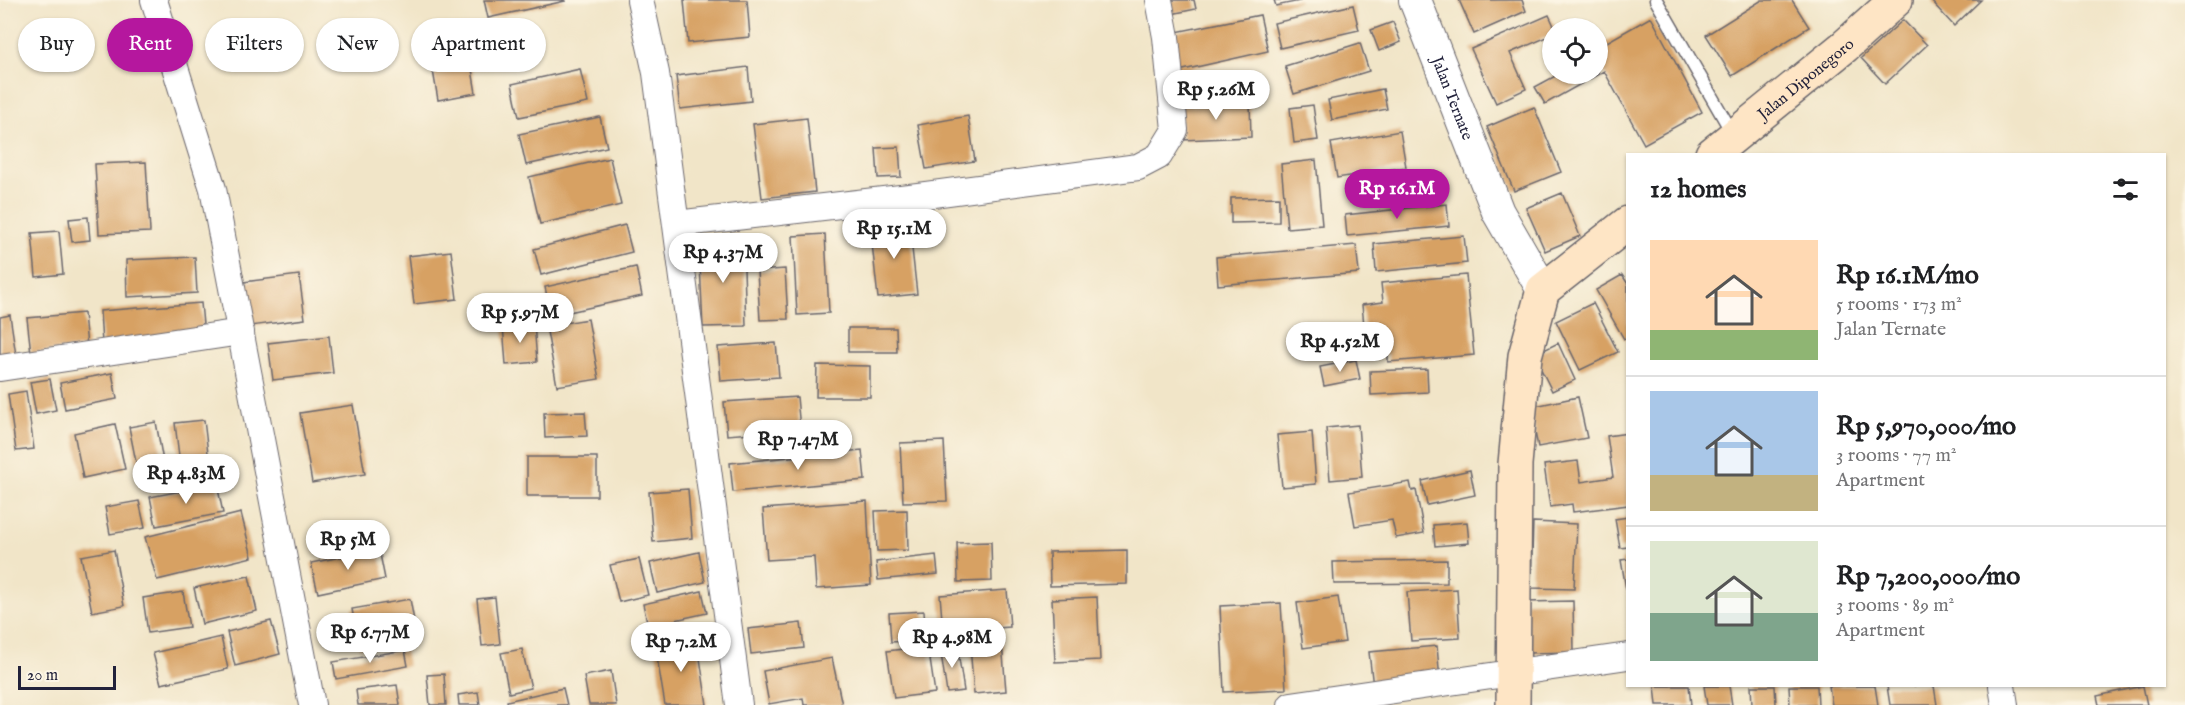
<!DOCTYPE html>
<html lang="en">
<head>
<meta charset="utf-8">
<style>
	:root { --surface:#fff; --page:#f6f6f6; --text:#202124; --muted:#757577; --line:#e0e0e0; --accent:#b5179e }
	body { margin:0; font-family:"IM FELL English",serif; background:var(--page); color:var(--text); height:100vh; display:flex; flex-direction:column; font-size:22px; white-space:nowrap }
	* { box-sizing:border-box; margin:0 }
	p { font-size:20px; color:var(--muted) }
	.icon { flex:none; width:33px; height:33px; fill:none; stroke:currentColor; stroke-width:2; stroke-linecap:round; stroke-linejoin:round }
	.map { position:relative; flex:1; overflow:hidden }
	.details { position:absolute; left:1626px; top:153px; width:540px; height:534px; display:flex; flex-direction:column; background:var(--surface); border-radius:0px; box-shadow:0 2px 4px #0004 }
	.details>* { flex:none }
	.top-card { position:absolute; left:18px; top:18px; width:570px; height:54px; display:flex; gap:12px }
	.buttons { position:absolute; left:1542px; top:18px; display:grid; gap:12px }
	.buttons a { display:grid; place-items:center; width:66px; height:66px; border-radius:50%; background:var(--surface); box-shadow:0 2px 4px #0004; font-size:30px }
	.scale { position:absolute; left:18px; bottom:15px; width:98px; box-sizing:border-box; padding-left:6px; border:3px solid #22223b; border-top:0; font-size:16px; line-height:21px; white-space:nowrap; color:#22223b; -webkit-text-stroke:4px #fcf5e5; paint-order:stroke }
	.price { position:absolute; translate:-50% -51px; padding:0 14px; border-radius:21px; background:#fff; color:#222; font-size:20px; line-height:39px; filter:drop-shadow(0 2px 3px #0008) }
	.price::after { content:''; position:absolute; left:50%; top:36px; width:18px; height:14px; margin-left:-9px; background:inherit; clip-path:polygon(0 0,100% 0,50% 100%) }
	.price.current { background:var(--accent); color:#fff }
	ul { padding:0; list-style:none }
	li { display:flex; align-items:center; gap:18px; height:150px; padding:0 24px }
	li+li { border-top:2px solid var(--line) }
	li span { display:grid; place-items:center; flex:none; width:168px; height:120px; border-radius:0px; color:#555 }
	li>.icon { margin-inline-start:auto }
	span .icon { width:72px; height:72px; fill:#fffc; stroke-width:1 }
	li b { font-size:26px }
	h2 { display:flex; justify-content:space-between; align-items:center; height:72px; padding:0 24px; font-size:26px }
	.chip { padding:0 21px; border-radius:27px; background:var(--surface); box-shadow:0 2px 4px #0004; font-size:21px; line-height:54px }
	.chip.current { background:var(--accent); color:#fff }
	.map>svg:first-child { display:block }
</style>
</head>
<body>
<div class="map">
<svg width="2185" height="705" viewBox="0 0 2185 705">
	<rect width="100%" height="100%" fill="#fcf5e5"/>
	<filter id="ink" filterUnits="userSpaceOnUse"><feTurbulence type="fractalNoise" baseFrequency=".0167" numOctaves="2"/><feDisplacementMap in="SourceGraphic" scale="12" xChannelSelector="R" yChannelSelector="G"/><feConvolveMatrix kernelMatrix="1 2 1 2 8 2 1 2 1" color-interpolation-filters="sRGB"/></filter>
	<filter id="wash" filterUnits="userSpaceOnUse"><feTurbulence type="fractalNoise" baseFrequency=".008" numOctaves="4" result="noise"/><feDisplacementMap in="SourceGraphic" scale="24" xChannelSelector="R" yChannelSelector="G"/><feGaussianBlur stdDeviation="1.35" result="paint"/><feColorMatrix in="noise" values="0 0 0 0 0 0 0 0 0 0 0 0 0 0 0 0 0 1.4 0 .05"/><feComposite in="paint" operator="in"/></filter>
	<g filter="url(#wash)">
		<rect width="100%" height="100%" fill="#f1e5c8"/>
		<g id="blocks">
			<path fill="#d7a163" d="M484,0H564L565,1L488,18Z
				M684,0H747L750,37L688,43Z
				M1168,0H1194L1196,9L1171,14Z
				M1274,0H1300V1L1276,6Z
				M1459,0H1522L1526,11L1474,34Z
				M1762,0H1792L1809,27L1732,76L1706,35Z
				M1934,0H1981L1954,26L1932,2Z
				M1353,5L1359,30L1280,48L1274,23Z
				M1260,15L1268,51L1174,72L1166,34Z
				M1549,15L1555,28H1552V35L1510,53L1526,89L1496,103L1471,49Z
				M1651,17L1702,112L1644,144L1604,71L1545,104L1535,87L1559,74H1598V47Z
				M1903,20L1927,45L1885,84L1861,58Z
				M1393,22L1401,42L1379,51L1371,30Z
				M465,28L476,93L438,100L427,35Z
				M1360,43L1369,71L1294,94L1285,66Z
				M748,67L751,101L680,109L676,76Z
				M580,69L588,103L519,117L512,84Z
				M1383,89L1387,109L1332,120L1328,100Z
				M1250,103L1251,137L1182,140L1180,106Z
				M1313,105L1318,140L1294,143L1290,108Z
				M1534,107L1561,172L1514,191L1487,127Z
				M968,116L975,161L926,169L918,125Z
				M600,117L607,147L526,165L519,134Z
				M807,118L815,192L762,198L753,124Z
				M1400,131L1406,167L1337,178L1331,143Z
				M899,147L901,177L878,178L876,148Z
				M610,158L621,205L540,224L529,177Z
				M1316,160L1322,225L1287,228L1281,164Z
				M146,162L150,232L99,234L95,164Z
				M1442,174L1444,190L1381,198L1379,182Z
				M1562,193L1580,236L1545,251L1526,208Z
				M1279,197V222L1231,223V198Z
				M1447,204L1449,226L1347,236L1345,215Z
				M88,217L90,240L72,242L69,219Z
				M909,221L917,294L878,298L870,225Z
				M625,225L632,252L541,275L534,249Z
				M59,231L63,274L36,277L32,233Z
				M825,234L829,313L797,315L793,236Z
				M1464,236L1467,263L1376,272L1374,244Z
				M743,241L746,326L703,327L699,243Z
				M1356,245L1359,273L1218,285L1216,257Z
				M451,251L457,299L414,304L408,256Z
				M195,257L197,293L127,297L126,260Z
				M636,267L642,296L551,316L545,287Z
				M785,269L788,319L760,320L757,271Z
				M299,275L305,319L250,326L244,282Z
				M1466,275L1474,355L1388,362V354L1367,356L1362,305L1383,302L1381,283Z
				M1622,275L1628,284V337L1624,339L1596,290Z
				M201,303L204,335L102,344L100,311Z
				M1593,303L1618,352L1580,370L1556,321Z
				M84,313L87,347L31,353L27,318Z
				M10,315L17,362L0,364V317Z
				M588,319L599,379L557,386L546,326Z
				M534,323L537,362L506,365L503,325Z
				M848,328H896L897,352H848Z
				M1354,328L1357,349L1331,352L1329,331Z
				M329,336L333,373L273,380L268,343Z
				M776,343L779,377L721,381L718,347Z
				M1558,343L1575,380L1552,391L1534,355Z
				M1356,360L1360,379L1324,386L1320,367Z
				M817,365L870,366V397H816Z
				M1427,369L1428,392L1371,395L1370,371Z
				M112,373L117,399L65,409L60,383Z
				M50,379L56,410L36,414L30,382Z
				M26,391L34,449L16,451L8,394Z
				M797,397L800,429L727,435L724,402Z
				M1578,397L1587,438L1538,447L1530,407Z
				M353,405L365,474L312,483L300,413Z
				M585,412L587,436L545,438L544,413Z
				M204,420L210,470L181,473L175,423Z
				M156,422L164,467L138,472L129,427Z
				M115,424L125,469L83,478L74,433Z
				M1358,425L1362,477L1330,480L1326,428Z
				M1312,432L1316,484L1282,487L1277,435Z
				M1628,433V505L1573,512L1572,504L1550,507L1544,465L1578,461L1581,482L1613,477L1607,436Z
				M944,441L947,501L903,502L900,443Z
				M862,450L865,480L733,492L730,463Z
				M527,457H597V496H527Z
				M1470,470L1475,495L1427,505L1422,481Z
				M1410,482L1412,491L1416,490L1424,533L1396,538L1392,520L1355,526L1349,492Z
				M217,484L223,513L156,526L150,497Z
				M688,489L692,538L653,542L649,492Z
				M139,501L145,528L110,534L105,507Z
				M867,501L871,585L816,589L814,557L767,560L763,509Z
				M907,510L908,550L877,551L875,511Z
				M241,513L252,557L157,580L145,537Z
				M1628,517V547L1620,548L1615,519Z
				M1467,522L1469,543L1435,546L1433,525Z
				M1533,522L1577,524L1574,589L1531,588Z
				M991,542L992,581L958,582L957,543Z
				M379,549L385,579L318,593L311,563Z
				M114,550L124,606L92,612L81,556Z
				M1127,550V584L1050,586L1049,552Z
				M699,552L705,582L657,593L650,563Z
				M936,555L938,574L878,580L876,562Z
				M639,559L648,595L619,602L610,565Z
				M1628,559V589H1626L1621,560Z
				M1447,560V583L1334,584L1333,562Z
				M249,576L257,611L202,624L194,588Z
				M1457,589L1460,638L1411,641L1407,592Z
				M1007,590L1010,627L943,632L940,595Z
				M702,591L707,613L648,626L643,604Z
				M183,592L189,627L148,633L143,598Z
				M495,597L500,644L482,646L477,599Z
				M1097,597L1100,660L1055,662L1052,599Z
				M1338,597L1345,642L1303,648L1297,603Z
				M410,599L417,637L359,648L352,609Z
				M1573,601L1574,652L1528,653L1526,602Z
				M1281,603L1286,689L1224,692L1220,606Z
				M924,611L926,640L891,642L889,613Z
				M271,621L280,654L235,666L227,632Z
				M801,623L804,648L751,654L748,629Z
				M221,637L228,669L161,684L153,653Z
				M697,638L707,705H665L655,645Z
				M1002,643L1006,691L974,694L970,646Z
				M957,645L964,691L947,693L940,647Z
				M928,646L935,693L894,698L887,651Z
				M1437,646L1440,681L1373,687L1369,652Z
				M522,649L531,688L509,693L501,653Z
				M405,650L408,666L336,679L333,662Z
				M832,658L842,705H804L803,698L769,704L763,671Z
				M611,671L616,705H589L584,676Z
				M444,674L446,705H430L427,675Z
				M397,685L400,705H358L356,690Z
				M1655,686H1689L1691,705H1657Z
				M1704,686H1729L1732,705H1707Z
				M1751,686H1775L1776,705H1752Z
				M1789,686H1817L1818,705H1790Z
				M1829,686H1875L1878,705H1832Z
				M1887,686H1934L1937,705H1890Z
				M2143,686L2147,705H2099L2097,696Z
				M563,688L567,705H508L507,701Z
				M478,692L480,705H459L458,695Z"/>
		</g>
	</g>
	<g filter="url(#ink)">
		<use href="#blocks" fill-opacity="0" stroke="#6a666c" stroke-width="1.5"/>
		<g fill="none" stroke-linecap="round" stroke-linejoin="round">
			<defs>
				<path id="service" d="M1656,0L1733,134"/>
				<path id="minor" d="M154,0L213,189L312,705
					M640,0L656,73L739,705
					M676,224L918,196L1138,167L1159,156L1175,130L1166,37L1159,0
					M0,368L241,332
					M2002,686L2005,705
					M1291,705L1628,656"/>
				<g id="tertiary">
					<path id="s1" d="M1415,0L1498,212L1543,290"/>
				</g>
				<g id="secondary">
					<path id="s2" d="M1712,154L1845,46L1896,0"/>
					<path d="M1513,705L1515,464L1525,356L1543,290L1628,223"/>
				</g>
			</defs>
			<use href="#service" stroke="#6a666c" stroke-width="15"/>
			<use href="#minor" stroke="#6a666c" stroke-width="28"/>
			<use href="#tertiary" stroke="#6a666c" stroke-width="34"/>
			<use href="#secondary" stroke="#6a666c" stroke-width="36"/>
			<use href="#service" stroke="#fff" stroke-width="12"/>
			<use href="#minor" stroke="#fff" stroke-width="26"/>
			<use href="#tertiary" stroke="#fff" stroke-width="32"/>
			<use href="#secondary" stroke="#fee5c5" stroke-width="33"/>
		</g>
	</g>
	<g text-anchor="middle" stroke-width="4.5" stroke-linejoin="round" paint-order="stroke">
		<g font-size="16" fill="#22223b" stroke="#fcf5e5">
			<text dy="6" stroke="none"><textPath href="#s2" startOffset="120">Jalan Diponegoro</textPath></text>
			<text dy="6" stroke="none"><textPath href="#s1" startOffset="105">Jalan Ternate</textPath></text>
		</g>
	</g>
</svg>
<div class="buttons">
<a><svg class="icon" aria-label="locate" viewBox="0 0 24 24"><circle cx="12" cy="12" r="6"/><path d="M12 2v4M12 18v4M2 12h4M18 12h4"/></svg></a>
</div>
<div class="scale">20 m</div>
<b class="price" style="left:1216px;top:121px">Rp 5.26M</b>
<b class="price current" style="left:1397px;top:220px">Rp 16.1M</b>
<b class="price" style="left:894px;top:260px">Rp 15.1M</b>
<b class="price" style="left:723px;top:284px">Rp 4.37M</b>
<b class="price" style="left:520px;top:344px">Rp 5.97M</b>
<b class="price" style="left:1340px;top:373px">Rp 4.52M</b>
<b class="price" style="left:798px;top:471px">Rp 7.47M</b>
<b class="price" style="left:186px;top:505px">Rp 4.83M</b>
<b class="price" style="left:348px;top:571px">Rp 5M</b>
<b class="price" style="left:370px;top:664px">Rp 6.77M</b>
<b class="price" style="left:952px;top:669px">Rp 4.98M</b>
<b class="price" style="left:681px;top:673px">Rp 7.2M</b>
<div class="top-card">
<a class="chip">Buy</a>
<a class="chip current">Rent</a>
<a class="chip">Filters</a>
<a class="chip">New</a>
<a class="chip">Apartment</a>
</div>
<section class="details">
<h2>12 homes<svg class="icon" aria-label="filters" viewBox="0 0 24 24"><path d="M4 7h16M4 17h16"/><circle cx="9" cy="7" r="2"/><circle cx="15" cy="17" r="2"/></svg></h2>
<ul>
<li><span style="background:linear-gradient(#ffd9b3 75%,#8fb573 0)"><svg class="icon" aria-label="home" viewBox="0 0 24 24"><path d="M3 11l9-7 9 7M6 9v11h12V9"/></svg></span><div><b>Rp 16.1M/mo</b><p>5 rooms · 173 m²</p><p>Jalan Ternate</p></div></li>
<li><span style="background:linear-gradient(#a9c7e8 70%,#c2b280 0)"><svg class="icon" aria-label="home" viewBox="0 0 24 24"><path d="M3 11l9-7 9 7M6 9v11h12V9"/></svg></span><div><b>Rp 5,970,000/mo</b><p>3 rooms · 77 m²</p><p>Apartment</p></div></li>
<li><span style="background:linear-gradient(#dfe7d0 60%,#7fa58c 0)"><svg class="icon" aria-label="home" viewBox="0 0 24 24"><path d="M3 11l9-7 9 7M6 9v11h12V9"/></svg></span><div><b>Rp 7,200,000/mo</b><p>3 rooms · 89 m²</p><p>Apartment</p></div></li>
</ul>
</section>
</div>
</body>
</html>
